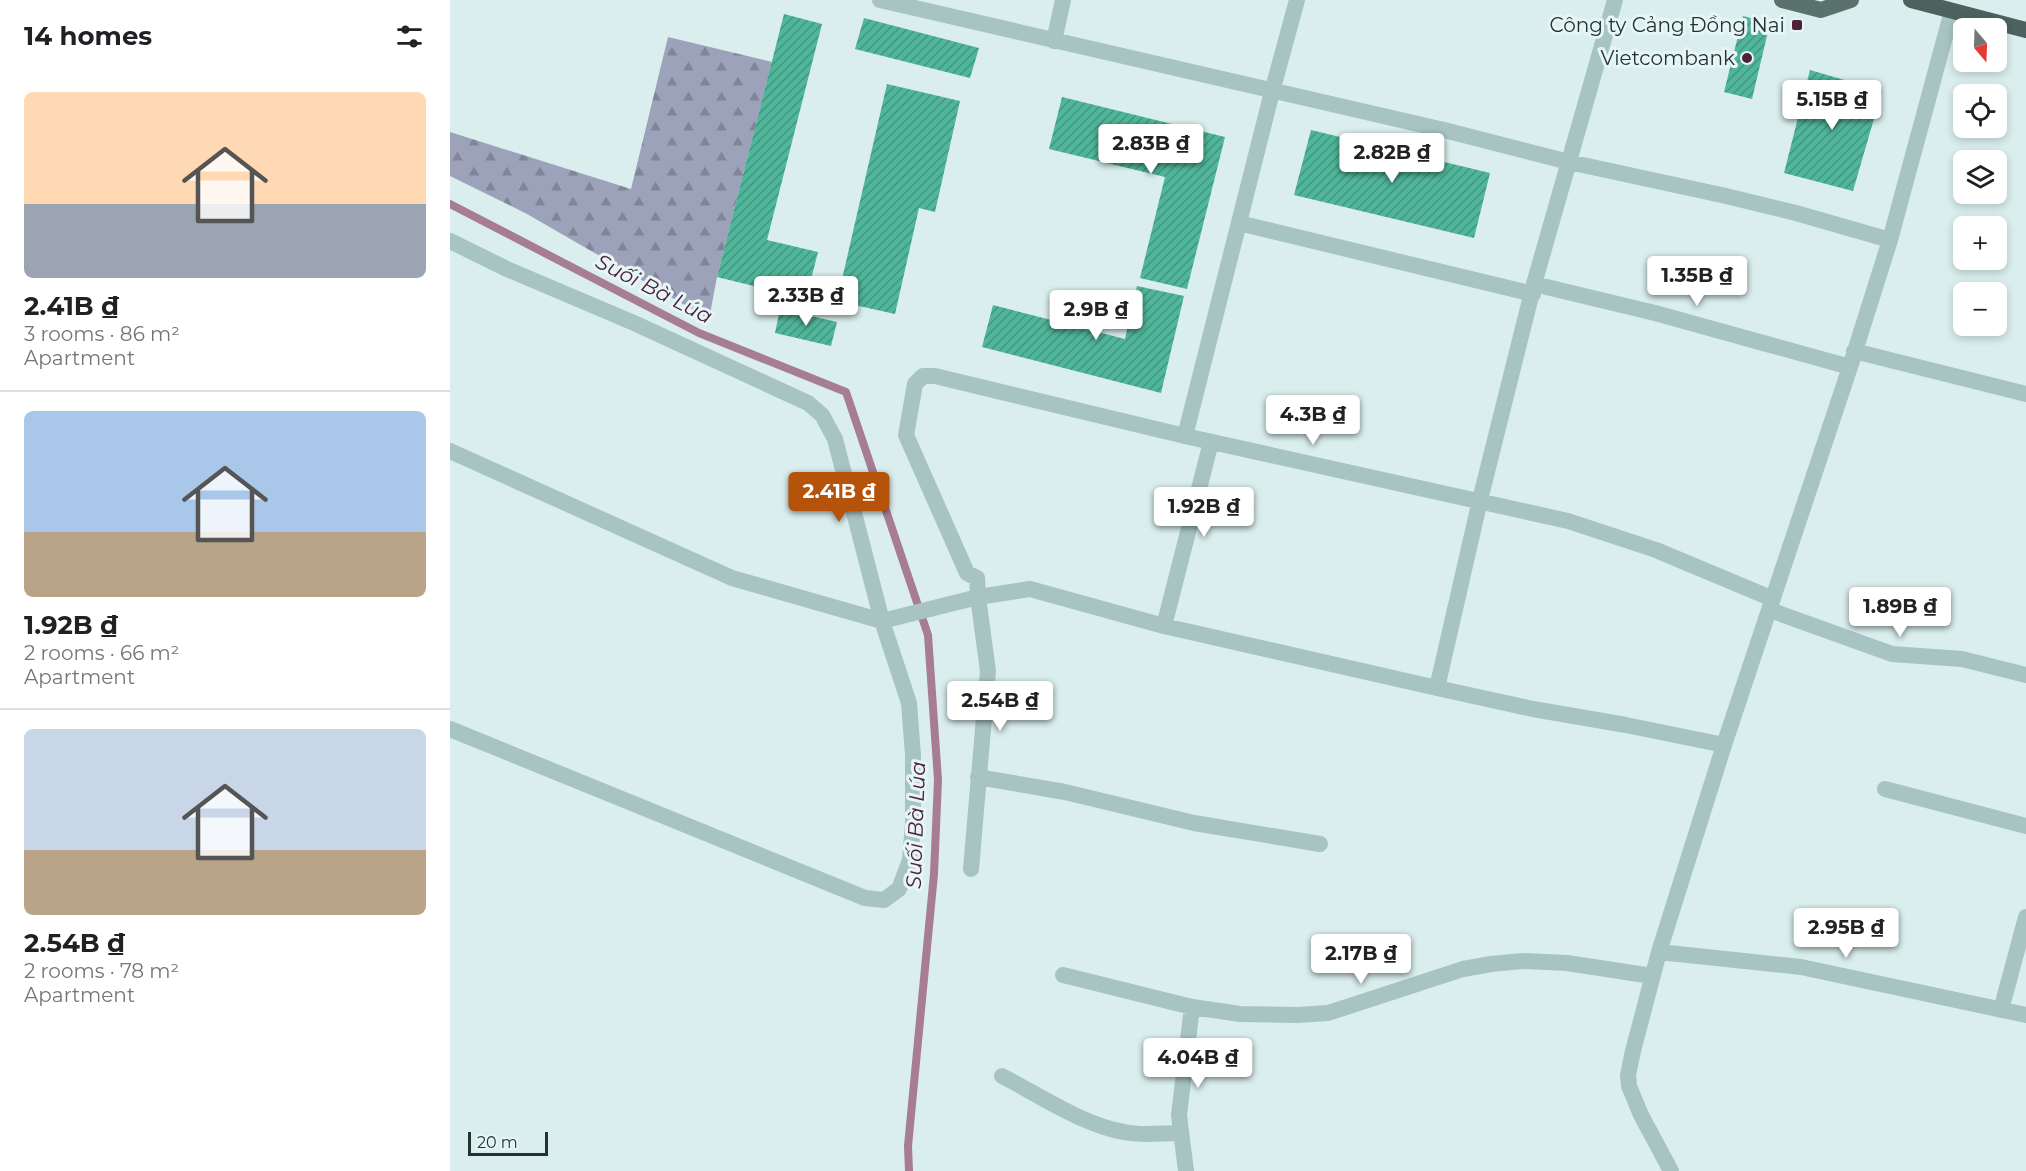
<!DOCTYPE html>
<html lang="en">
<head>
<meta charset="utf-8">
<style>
	:root { --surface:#fff; --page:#f2f2f2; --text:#202124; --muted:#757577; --line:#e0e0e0; --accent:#b45309 }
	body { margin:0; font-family:Montserrat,sans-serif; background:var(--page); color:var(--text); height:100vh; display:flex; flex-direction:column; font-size:22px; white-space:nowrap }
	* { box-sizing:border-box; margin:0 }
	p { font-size:20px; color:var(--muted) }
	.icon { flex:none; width:33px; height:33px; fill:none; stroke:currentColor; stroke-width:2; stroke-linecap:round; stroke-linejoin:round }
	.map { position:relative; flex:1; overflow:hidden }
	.panel { display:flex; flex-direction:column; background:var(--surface); width:450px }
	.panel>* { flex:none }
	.needle { width:39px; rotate:161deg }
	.controls { position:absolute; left:1503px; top:18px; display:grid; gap:12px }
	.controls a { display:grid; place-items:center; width:54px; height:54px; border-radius:9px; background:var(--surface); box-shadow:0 3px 9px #0003; font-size:30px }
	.scale { position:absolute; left:18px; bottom:15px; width:80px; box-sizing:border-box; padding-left:6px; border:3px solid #273230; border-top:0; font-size:16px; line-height:21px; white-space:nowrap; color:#273230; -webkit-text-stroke:4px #e6f6f6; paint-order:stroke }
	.price { position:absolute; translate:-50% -51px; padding:0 14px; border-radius:6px; background:#fff; color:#222; font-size:20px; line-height:39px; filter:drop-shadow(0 2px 3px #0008) }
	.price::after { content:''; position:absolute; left:50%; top:36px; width:18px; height:14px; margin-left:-9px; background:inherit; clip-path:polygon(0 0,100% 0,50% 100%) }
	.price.selected { background:var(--accent); color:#fff }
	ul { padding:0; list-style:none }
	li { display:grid; align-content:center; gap:12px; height:318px; padding:0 24px }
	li+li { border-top:2px solid var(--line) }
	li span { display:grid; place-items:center; height:186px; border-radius:9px; color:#555 }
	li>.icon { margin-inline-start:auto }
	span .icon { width:108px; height:108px; fill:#fffc; stroke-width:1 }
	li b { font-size:26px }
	h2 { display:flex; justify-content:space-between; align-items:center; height:72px; padding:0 24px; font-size:26px }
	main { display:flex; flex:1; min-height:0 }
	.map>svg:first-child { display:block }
</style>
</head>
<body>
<main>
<section class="panel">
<h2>14 homes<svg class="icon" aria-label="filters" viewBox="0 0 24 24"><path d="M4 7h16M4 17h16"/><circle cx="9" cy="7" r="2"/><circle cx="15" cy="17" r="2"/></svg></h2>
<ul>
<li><span style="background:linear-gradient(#ffd9b3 60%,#9aa5b1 0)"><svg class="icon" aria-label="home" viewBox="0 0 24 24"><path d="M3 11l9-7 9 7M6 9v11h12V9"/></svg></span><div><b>2.41B ₫</b><p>3 rooms · 86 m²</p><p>Apartment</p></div></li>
<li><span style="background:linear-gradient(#a9c7e8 65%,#b9a48a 0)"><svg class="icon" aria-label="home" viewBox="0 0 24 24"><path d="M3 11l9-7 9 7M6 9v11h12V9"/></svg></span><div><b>1.92B ₫</b><p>2 rooms · 66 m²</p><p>Apartment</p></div></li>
<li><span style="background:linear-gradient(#c9d6e8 65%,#b9a48a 0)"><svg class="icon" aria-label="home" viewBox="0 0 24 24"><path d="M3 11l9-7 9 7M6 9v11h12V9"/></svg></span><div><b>2.54B ₫</b><p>2 rooms · 78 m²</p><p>Apartment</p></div></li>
</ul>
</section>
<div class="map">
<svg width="1576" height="1171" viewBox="0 0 1576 1171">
	<defs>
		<pattern id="forest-firs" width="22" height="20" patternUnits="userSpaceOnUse" patternTransform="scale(1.5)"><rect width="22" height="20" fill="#9da2bb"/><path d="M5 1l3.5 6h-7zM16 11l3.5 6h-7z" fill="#808598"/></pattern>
		<pattern id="building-hatch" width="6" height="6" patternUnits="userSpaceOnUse" patternTransform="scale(1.5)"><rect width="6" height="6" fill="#50b69a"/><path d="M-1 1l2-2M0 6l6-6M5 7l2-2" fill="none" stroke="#42957e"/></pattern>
	</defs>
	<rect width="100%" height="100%" fill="#daeeee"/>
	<path fill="url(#forest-firs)" d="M218,37L322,62L267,277L259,319L77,214L0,176V132L181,189Z"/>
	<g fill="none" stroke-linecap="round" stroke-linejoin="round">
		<path stroke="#a77d91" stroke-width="8" d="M0,204L249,333L396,392L478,635L488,780L484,874L458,1146L459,1171"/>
	</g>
	<path fill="url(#building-hatch)" d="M334,14L372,24L317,240L368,252L356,299L267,277Z
		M1293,16L1320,23L1302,99L1274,92Z
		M414,18L529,48L520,78L405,49Z
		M1360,70L1432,91L1403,191L1334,173Z
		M437,84L510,101L485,212L469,208L445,314L387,301Z
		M612,97L775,137L737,289L690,278L715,177L599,149Z
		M861,130L1040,173L1024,238L844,195Z
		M687,286L734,296L711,393L532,347L543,305L675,339Z
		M330,309L387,322L381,346L325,333Z"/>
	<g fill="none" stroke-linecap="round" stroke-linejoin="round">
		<path stroke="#a8c4c2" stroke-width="16" d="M789,223L1083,294
			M735,436L822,92
			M552,1076C589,1095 633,1125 674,1132C692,1136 711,1133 729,1133"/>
		<path stroke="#a8c4c2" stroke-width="16" d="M430,0L994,130L1119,162L1276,196L1346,213L1440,240
			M604,41L613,0
			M822,92L847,0
			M0,241L57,269L184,323L358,403L372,415L385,439L432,621L459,703L463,755V824L460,860L449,889L434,900L415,898L0,729
			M1084,284L1205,313L1400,367
			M1404,351L1576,394
			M0,451L282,578L432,621L528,597L538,671L521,869
			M1320,610L1442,654L1512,659L1576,675
			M714,626L761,442
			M987,688L1030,500L1084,284L1165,0
			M1274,745L1176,725L1083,709L987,688L714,626L580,589L528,597L527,578L517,573L456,435L465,384L473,376H485L735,436L1118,521L1206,550L1323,599
			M528,777L615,792L744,823L870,844
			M1435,789L1576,826
			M1209,952L1351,967L1576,1015
			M613,975L742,1007L790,1014L847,1015L878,1013L1013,969L1041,964L1073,961L1117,963L1202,976
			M1551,1010L1576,917
			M736,1171L729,1115L742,1007
			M1221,1171L1191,1115L1179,1086L1178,1075L1183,1051L1209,952L1274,745L1400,367L1440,240L1502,11"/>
		<path stroke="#5a726e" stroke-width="16" d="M1332,0L1371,10L1401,0"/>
		<path stroke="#4c625e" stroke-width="16" d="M1461,0L1576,30"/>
	</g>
	<g fill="#4e2236" stroke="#e6f6f6" stroke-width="2">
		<rect x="1341" y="19" width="12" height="12" rx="3"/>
		<circle cx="1297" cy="58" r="6"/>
	</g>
	<g text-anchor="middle" stroke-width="6" stroke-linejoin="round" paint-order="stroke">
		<g font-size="20" fill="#273230" stroke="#e6f6f6" text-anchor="end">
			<text x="1335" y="32">Công ty Cảng Đồng Nai</text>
			<text x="1285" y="65">Vietcombank</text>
		</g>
		<g font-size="21" font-style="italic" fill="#4e2236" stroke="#e6f6f6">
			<text transform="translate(204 289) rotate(27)" y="7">Suối Bà Lúa</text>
			<text transform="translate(466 825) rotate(-88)" y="7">Suối Bà Lúa</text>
		</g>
	</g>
</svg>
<div class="controls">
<a><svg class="needle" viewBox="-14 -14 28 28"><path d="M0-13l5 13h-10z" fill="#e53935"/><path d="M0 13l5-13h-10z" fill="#757577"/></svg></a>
<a><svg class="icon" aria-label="locate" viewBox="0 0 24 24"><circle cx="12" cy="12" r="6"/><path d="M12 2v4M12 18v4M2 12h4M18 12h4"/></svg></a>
<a><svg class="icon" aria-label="layers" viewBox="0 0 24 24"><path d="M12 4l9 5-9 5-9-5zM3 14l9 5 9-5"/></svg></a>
<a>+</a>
<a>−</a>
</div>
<div class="scale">20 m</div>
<b class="price" style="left:1382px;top:131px">5.15B ₫</b>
<b class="price" style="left:701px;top:175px">2.83B ₫</b>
<b class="price" style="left:942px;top:184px">2.82B ₫</b>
<b class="price" style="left:1247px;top:307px">1.35B ₫</b>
<b class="price" style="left:356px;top:327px">2.33B ₫</b>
<b class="price" style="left:646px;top:341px">2.9B ₫</b>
<b class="price" style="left:863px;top:446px">4.3B ₫</b>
<b class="price selected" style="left:389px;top:523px">2.41B ₫</b>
<b class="price" style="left:754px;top:538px">1.92B ₫</b>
<b class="price" style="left:1450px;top:638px">1.89B ₫</b>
<b class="price" style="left:550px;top:732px">2.54B ₫</b>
<b class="price" style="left:1396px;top:959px">2.95B ₫</b>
<b class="price" style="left:911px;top:985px">2.17B ₫</b>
<b class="price" style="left:748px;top:1089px">4.04B ₫</b>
</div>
</main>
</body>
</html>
